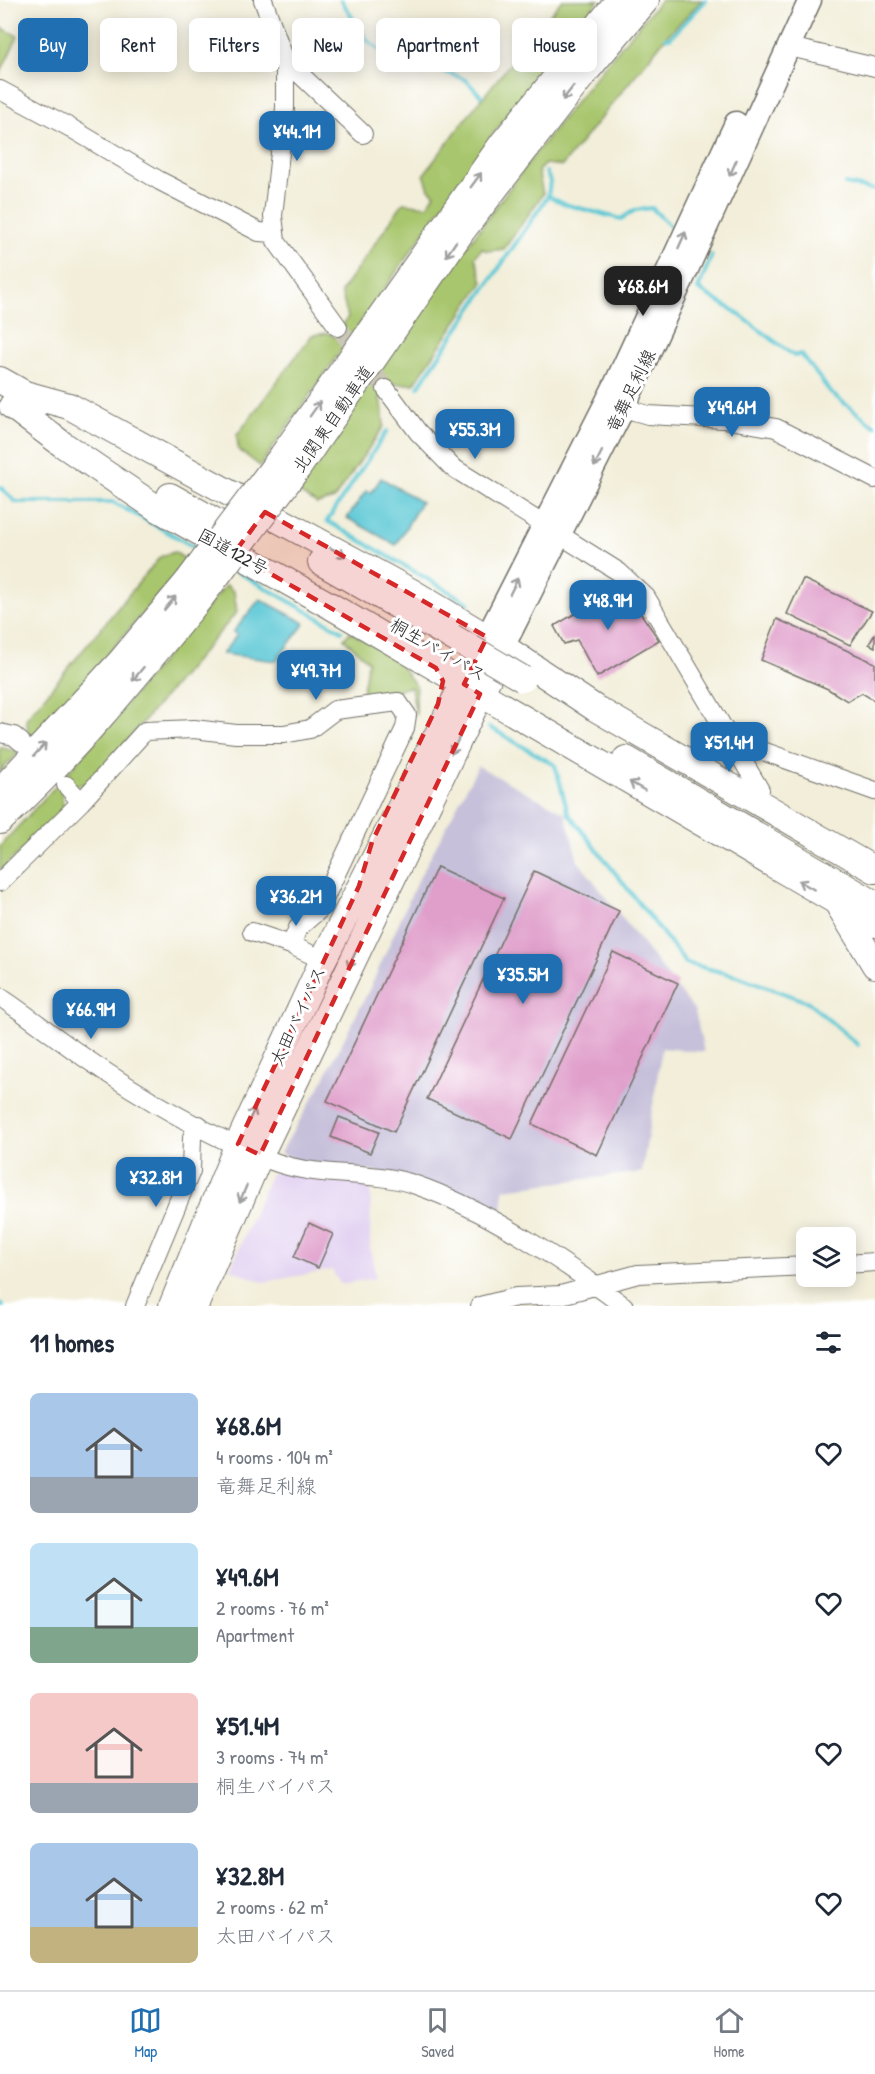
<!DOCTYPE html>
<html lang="en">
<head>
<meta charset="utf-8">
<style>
	:root { --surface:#fff; --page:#f6f6f7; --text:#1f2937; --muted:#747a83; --line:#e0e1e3; --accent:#1f6fb2 }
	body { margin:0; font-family:"Patrick Hand","Klee One",sans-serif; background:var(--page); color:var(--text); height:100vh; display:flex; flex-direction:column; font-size:22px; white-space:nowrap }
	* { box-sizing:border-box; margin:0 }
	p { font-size:20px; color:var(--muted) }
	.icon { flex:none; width:33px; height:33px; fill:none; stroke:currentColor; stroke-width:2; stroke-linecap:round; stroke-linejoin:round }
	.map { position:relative; height:1306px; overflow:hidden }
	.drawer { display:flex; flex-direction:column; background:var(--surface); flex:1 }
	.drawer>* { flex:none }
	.top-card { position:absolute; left:18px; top:18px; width:840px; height:54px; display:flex; gap:12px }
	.buttons { position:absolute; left:796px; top:1227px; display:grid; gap:12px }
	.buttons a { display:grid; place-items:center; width:60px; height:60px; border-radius:9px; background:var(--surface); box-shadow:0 3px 15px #0003; font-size:30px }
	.price { position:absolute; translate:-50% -51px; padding:0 14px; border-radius:12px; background:var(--accent); color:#fff; font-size:20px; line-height:39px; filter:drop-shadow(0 2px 3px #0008) }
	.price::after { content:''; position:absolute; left:50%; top:36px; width:18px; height:14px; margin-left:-9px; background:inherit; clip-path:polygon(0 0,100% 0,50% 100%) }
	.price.on { background:#222; color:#fff }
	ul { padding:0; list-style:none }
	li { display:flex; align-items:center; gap:18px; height:150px; padding:0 30px }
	li span { display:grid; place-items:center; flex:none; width:168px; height:120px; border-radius:9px; color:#555 }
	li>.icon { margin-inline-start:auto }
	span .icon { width:72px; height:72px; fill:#fffc; stroke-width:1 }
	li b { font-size:26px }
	h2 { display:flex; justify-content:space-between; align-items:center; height:72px; padding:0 30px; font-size:26px }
	.chip { padding:0 21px; border-radius:9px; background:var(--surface); box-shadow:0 3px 15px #0003; font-size:21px; line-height:54px }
	.chip.on { background:var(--accent); color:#fff }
	.tab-bar { display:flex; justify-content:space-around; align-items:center; height:84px; border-top:2px solid var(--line); background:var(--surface); font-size:16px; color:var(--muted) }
	.tab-bar a { display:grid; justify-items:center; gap:3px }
	.tab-bar .on { color:var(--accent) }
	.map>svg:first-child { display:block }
</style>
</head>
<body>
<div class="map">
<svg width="875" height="1306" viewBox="0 0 875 1306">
	<rect width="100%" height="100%" fill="#fff"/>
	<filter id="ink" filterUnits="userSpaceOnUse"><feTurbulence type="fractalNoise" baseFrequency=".0167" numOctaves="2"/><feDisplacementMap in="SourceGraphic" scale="12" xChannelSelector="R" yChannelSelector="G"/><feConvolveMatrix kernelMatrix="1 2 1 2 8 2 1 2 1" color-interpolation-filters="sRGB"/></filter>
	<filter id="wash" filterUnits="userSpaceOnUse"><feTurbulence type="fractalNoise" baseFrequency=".008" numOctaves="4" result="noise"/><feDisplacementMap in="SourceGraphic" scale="24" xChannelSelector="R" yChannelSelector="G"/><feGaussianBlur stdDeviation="1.35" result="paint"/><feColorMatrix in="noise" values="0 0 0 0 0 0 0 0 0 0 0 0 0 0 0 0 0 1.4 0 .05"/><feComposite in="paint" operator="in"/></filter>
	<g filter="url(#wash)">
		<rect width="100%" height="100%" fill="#f2eed9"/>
		<path fill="#e3d3f2" d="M284,1172L371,1183L370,1249L376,1278L340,1284L332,1270L263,1282L230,1269L271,1173Z"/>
		<path fill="#c6c0da" d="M478,766L565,813L578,861L695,1011L704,1052L662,1048L642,1172L504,1189L501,1221L416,1178L299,1161L280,1153L319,1088L372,984L414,888Z"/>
		<path fill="#a8c66d" stroke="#6a784c" stroke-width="1.5" d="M562,0H599L494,133L260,466L238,449L237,435L312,335L328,333L335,337L348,317L341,292L403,203L427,206L435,194L429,189L424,174L474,108Z
			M661,0H702L667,36L562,166L545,164L538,171L543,194L504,249L487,251L482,248L475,257L483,282L414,384H395L392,381L379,399L382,403L384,426L334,499L317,504L294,490C413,325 525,153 661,0Z
			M0,27L18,36L0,74Z
			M174,552L187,560L179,571L71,697L0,772V747L14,751L29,736L26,719L160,557Z
			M226,585L234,592L237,612L90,784L74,785L61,791L64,810L0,871V846L65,776Z
			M350,632L396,659L416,686V715L411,687L381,693L361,701L368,661L344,639Z"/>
		<path fill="#5cc8d5" stroke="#447a80" stroke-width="1.5" d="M381,478L421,502L396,545L347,518L366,491L372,492Z
			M260,599L305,623L276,661L222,654L237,635L233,632Z"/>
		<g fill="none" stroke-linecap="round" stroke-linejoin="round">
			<path stroke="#5cc8d5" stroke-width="4" d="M341,0L367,40L378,49L457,76L466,80L481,96
				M666,38H670L706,0
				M845,184L875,190
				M548,196L564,204L621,219L635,210L652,208L670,226
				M712,255L698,289L736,312L794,356L801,354L832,394L875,426
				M418,387L548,196L550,181L546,172
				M387,431L327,521L469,603
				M0,487L16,502H113L200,550
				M232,569L342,631
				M489,727L555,765L568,813L686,963L737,976L808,1002L858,1045
				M0,1304L3,1306"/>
		</g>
		<g id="blocks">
			<path fill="#e09fcb" d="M803,579L872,611L850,645L787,614Z
				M622,586L659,640L597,677L577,640L564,644L554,626Z
				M777,619L875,663V701L862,693L847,701L828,689L761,660Z
				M875,634V647L869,644Z
				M437,867L504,898L394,1132L327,1101Z
				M534,871L619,911L512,1139L427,1099Z
				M613,952L678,983L597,1155L532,1124Z
				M339,1117L379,1132L370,1153L331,1137Z
				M309,1223L333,1234L318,1268L294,1257Z"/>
		</g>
	</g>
	<g filter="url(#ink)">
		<use href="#blocks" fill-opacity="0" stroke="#716f68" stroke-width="1.5"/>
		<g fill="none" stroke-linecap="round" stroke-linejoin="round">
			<path stroke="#cac7b6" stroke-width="18" stroke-dasharray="18 9" stroke-linecap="butt" d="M338,327L386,389"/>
			<defs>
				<path id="minor" d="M263,0L285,60V108L273,216L276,241L338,327
					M798,49L875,67
					M285,60L363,134
					M0,90L69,127L160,181L259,232L274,233
					M386,389L418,432L452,467L619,572L646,597L760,790L758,803
					M619,394L634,411L648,415L724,419L776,428L875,479
					M0,733L14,736L21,742
					M729,739L875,791
					M66,785L81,802
					M0,882L81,802L145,731L194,729L236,734H284L310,729L335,710L398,702L407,715L405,728L319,910L298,928L291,945
					M252,932L291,945L323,960
					M0,997C29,1016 56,1038 85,1058C143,1098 207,1135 272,1161C318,1179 370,1169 416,1185C488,1210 563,1261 624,1306
					M846,1264L875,1262
					M135,1306L191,1171L192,1137L199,1125
					M480,1306L516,1297L561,1295L638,1274L807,1266"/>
				<path id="major" d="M487,637L614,387L736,123
					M503,647L626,403L810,0"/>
				<path id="highway" d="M0,380L39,402
					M25,394L69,406L410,591L503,647L595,708L875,870
					M12,406L62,444L155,507L329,605L875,924
					M282,456L502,144L619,0
					M298,468L462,231L583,75L646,0
					M170,496L243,537
					M321,562L452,637
					M626,759L875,904
					M0,791L120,662L188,581
					M0,821C75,752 138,674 202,596
					M838,904L875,965
					M172,1306L238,1144L323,960L487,637
					M195,1306L260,1155L503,647"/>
			</defs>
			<use href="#minor" stroke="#716f68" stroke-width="20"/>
			<use href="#major" stroke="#716f68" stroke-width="25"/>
			<use href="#highway" stroke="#716f68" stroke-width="28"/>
			<use href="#minor" stroke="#fff" stroke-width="18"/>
			<use href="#major" stroke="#fff" stroke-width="22"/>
			<use href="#highway" stroke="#fff" stroke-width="26"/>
			<defs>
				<path id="highway-bridge" d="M188,581L282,456
					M202,596L298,468
					M452,637L523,679"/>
			</defs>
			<use href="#highway-bridge" stroke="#716f68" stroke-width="28" stroke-linecap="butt"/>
			<use href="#highway-bridge" stroke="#fff" stroke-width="26"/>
		</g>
		<defs><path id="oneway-shaft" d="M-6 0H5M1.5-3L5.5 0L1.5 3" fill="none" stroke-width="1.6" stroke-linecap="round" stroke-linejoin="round" transform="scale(1.5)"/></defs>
		<g stroke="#a0a0a0">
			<use href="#oneway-shaft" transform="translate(568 93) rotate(128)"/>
			<use href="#oneway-shaft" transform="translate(733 168) rotate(114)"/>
			<use href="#oneway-shaft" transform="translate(476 180) rotate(-54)"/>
			<use href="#oneway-shaft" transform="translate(682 240) rotate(-66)"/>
			<use href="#oneway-shaft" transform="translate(451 249) rotate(124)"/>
			<use href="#oneway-shaft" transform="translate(315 409) rotate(-55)"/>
			<use href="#oneway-shaft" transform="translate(598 459) rotate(117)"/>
			<use href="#oneway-shaft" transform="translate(338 552) rotate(29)"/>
			<use href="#oneway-shaft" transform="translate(514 586) rotate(-63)"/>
			<use href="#oneway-shaft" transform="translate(170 603) rotate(-50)"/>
			<use href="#oneway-shaft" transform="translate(138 674) rotate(129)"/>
			<use href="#oneway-shaft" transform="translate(455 746) rotate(116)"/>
			<use href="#oneway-shaft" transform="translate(40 749) rotate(-48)"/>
			<use href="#oneway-shaft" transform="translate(637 786) rotate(-150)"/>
			<use href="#oneway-shaft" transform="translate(806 885) rotate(-150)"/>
			<use href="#oneway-shaft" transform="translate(352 960) rotate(115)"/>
			<use href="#oneway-shaft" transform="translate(251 1116) rotate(-65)"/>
			<use href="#oneway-shaft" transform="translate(243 1194) rotate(113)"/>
		</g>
	</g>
	<path fill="#d62828" fill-opacity="0.2" stroke="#d62828" stroke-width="4.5" stroke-dasharray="12 8" stroke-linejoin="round" d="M265,512L487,637L464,684L480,694L260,1155L238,1144L359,886L372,842L438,704L443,681L436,668L234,553Z"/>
	<g text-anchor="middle" stroke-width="6" stroke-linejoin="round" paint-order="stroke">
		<g font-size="18" fill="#2b2b2b" stroke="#fff">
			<text transform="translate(631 391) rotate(-64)" y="6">竜舞足利線</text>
			<text transform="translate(333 419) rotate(-55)" y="6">北関東自動車道</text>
			<text transform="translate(233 552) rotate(29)" y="6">国道122号</text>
			<text transform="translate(438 650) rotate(30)" y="6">桐生バイパス</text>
			<text transform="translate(298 1016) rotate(-65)" y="6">太田バイパス</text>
		</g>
	</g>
</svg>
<div class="buttons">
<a><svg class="icon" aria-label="layers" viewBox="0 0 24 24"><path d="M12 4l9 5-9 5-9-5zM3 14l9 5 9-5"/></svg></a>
</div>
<b class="price" style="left:297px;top:162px">¥44.1M</b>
<b class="price on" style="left:643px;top:317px">¥68.6M</b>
<b class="price" style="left:732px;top:438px">¥49.6M</b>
<b class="price" style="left:475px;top:460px">¥55.3M</b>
<b class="price" style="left:608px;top:631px">¥48.9M</b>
<b class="price" style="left:316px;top:701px">¥49.7M</b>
<b class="price" style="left:729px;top:773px">¥51.4M</b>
<b class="price" style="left:296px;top:927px">¥36.2M</b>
<b class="price" style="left:523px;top:1005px">¥35.5M</b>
<b class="price" style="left:91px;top:1040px">¥66.9M</b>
<b class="price" style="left:156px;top:1208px">¥32.8M</b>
<div class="top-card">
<a class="chip on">Buy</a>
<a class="chip">Rent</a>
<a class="chip">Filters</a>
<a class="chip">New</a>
<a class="chip">Apartment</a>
<a class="chip">House</a>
</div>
</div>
<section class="drawer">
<h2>11 homes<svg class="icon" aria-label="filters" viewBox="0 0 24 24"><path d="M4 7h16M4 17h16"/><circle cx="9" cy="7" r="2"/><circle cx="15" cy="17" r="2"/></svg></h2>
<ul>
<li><span style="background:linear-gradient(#a9c7e8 70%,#9aa5b1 0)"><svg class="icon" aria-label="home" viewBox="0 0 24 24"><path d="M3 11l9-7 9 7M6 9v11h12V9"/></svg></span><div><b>¥68.6M</b><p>4 rooms · 104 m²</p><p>竜舞足利線</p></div><svg class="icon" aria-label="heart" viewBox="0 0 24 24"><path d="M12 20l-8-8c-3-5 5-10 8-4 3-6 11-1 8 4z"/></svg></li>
<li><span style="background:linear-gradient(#bfe0f5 70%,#7fa58c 0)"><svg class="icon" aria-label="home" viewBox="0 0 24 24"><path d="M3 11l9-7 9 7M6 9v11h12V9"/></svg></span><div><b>¥49.6M</b><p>2 rooms · 76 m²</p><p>Apartment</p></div><svg class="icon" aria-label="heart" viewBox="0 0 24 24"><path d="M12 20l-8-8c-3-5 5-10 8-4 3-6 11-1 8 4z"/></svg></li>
<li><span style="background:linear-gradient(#f6c9c9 75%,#9aa5b1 0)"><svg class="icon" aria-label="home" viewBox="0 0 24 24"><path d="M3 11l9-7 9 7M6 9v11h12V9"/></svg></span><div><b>¥51.4M</b><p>3 rooms · 74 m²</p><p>桐生バイパス</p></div><svg class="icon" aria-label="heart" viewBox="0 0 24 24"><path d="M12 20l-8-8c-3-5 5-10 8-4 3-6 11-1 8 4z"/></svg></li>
<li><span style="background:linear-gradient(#a9c7e8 70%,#c2b280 0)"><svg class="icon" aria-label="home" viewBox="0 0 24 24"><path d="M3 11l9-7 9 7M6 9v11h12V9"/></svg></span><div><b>¥32.8M</b><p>2 rooms · 62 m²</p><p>太田バイパス</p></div><svg class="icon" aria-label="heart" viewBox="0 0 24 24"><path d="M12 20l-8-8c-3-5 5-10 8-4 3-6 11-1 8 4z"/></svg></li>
</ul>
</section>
<nav class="tab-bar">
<a class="on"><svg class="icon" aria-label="map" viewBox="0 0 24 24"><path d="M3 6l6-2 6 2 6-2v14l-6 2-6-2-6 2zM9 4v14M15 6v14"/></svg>Map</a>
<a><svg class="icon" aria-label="saved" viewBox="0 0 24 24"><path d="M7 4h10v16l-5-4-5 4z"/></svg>Saved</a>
<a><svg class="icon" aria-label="home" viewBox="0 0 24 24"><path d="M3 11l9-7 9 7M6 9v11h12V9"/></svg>Home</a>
</nav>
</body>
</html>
